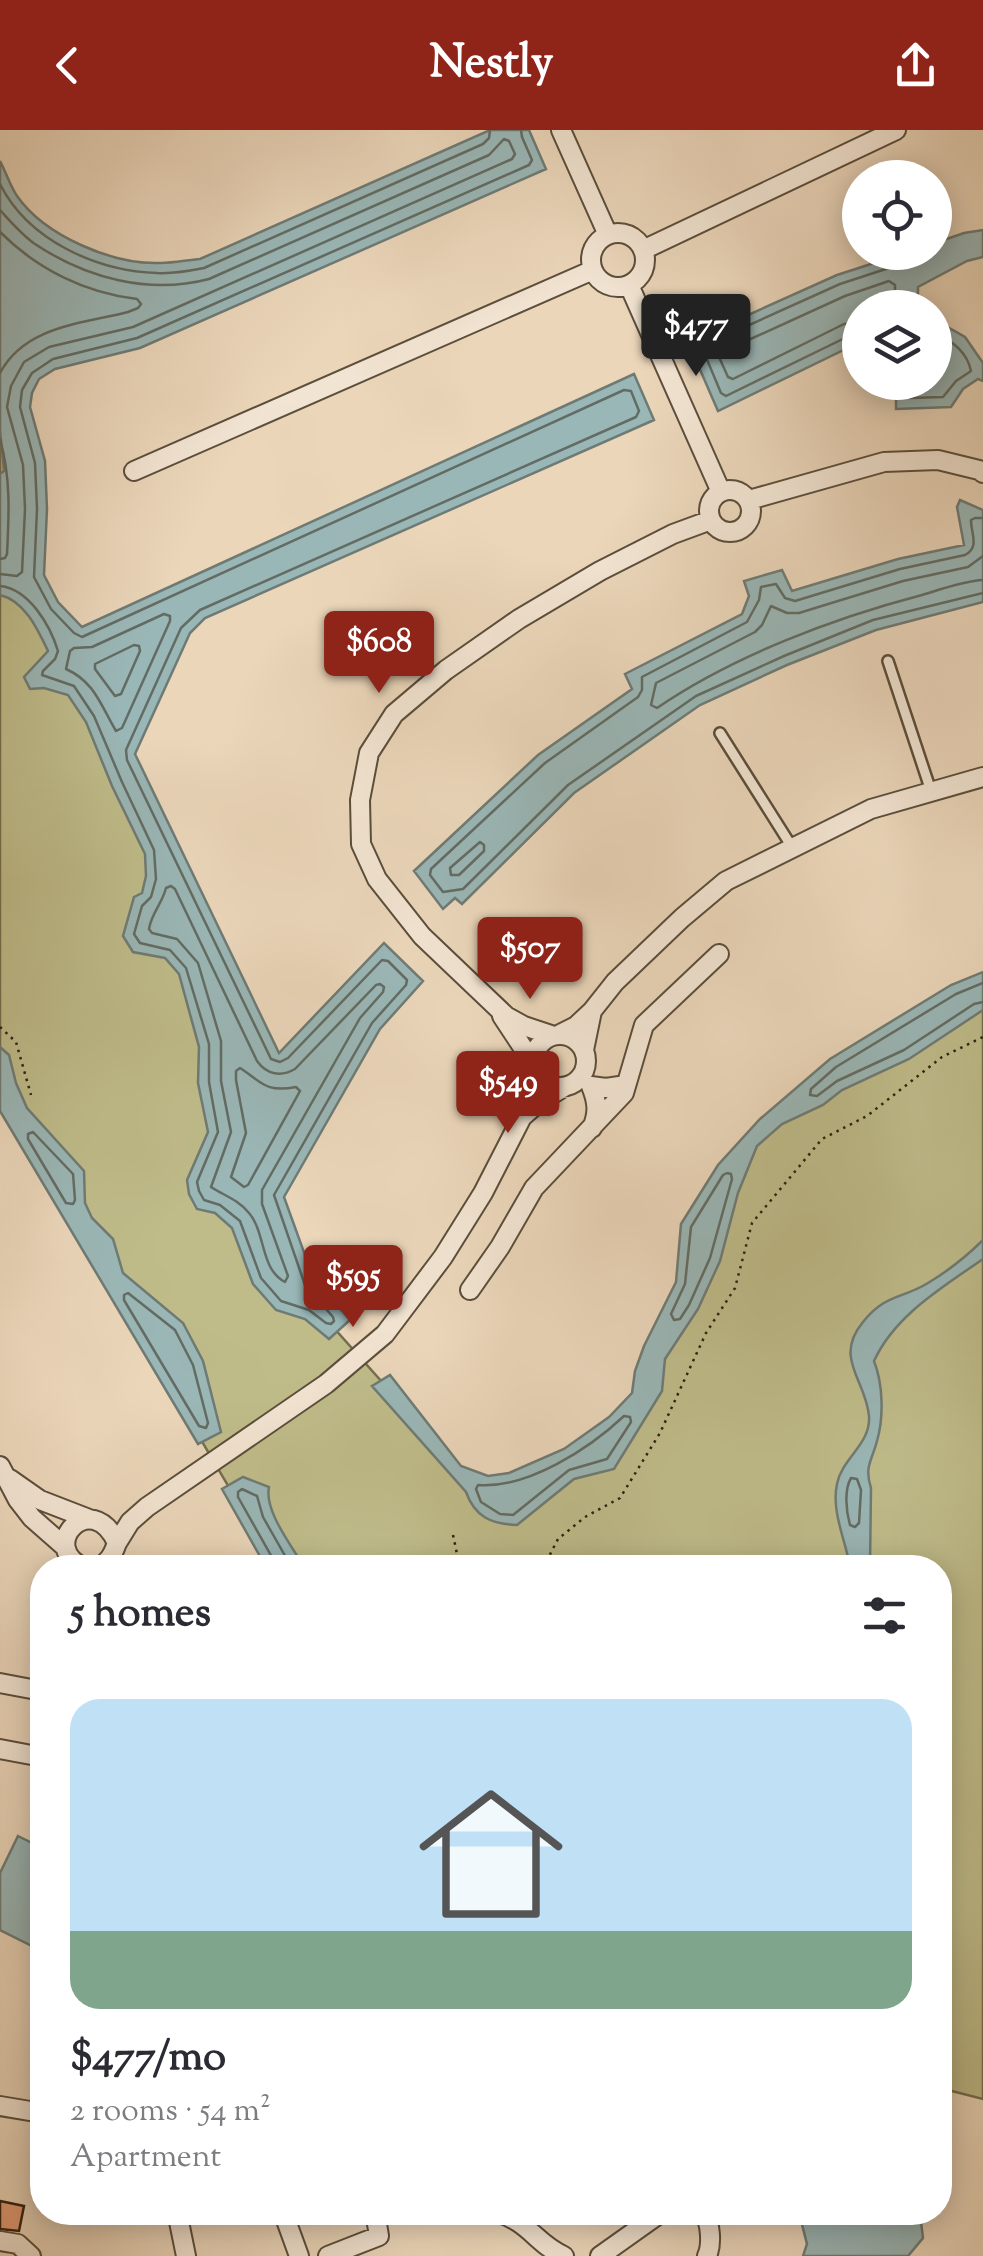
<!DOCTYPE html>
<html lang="en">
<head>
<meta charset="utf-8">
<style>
	:root { --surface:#fff; --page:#f7f7f7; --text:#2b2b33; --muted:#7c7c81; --accent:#8f2418 }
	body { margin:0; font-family:"Sorts Mill Goudy",serif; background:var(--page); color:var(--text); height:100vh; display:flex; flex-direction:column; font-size:38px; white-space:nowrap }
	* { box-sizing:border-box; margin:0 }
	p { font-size:32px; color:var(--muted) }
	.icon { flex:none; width:55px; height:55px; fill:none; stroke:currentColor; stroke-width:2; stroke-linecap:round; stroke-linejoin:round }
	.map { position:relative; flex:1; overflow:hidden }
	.panel { position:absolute; left:30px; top:1425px; width:922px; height:670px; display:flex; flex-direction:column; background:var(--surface); border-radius:40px; box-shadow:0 5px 25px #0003 }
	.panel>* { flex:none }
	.buttons { position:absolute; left:842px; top:30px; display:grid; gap:20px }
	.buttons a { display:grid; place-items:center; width:110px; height:110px; border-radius:50%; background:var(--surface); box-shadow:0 5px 25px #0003; font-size:50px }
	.price { position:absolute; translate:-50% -85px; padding:0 22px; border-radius:10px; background:var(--accent); color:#fff; font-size:32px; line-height:65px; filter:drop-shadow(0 2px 5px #0008) }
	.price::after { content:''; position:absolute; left:50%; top:60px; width:30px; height:22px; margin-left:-15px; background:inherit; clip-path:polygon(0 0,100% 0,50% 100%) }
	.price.current { background:#222; color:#fff }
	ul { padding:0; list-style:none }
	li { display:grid; align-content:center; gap:20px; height:530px; padding:0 40px }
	li span { display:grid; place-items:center; height:310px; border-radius:30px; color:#555 }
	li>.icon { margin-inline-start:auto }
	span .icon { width:180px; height:180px; fill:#fffc; stroke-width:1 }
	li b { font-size:42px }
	h2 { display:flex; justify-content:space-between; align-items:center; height:120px; padding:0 40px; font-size:42px }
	header { display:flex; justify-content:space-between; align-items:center; height:130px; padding:0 40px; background:var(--accent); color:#fff; font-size:45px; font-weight:700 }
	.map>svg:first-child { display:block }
</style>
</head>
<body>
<header><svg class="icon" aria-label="back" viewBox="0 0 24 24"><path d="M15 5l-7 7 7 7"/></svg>Nestly<svg class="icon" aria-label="share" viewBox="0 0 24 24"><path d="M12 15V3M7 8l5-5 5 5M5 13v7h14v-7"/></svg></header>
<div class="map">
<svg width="983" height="2126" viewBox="0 0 983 2126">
	<rect width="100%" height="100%" fill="#ebd6ba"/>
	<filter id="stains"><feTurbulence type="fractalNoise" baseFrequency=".002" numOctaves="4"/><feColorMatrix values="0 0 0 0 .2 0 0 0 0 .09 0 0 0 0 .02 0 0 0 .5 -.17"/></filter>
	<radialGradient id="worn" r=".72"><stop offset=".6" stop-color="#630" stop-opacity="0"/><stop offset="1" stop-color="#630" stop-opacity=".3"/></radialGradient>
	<path fill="#bfbc8a" stroke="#756e4e" stroke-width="2.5" d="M0,170L19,423L254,913L276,1133L481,1363L633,1284L754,1007L983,857V1969L940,1958V1438L276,1437L0,969Z"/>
	<path fill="#9ab7b7" stroke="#6e7b75" stroke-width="2.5" d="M490,0H529L546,39L140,218L55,239L39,249L32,263L30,277L45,331L47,379L44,445L58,472L82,497L634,244L654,290L205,488L190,503L135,624L279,923L384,813L423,851L380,899L284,1067L314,1150L350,1190L329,1209L305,1189L276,1180L253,1154L232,1098L215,1083L197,1079L189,1064L187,1050L208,1002L198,953L199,917L179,844L165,828L133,822L123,806L134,767L142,763L146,746L145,724L112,656L86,592L68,565L44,558L30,559L24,547L48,521C38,500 25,471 0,465V344L4,341L0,300V31C6,42 10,56 17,66C45,106 113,135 161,133C174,133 187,130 200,129Z
		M983,100V127L967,131L918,157V177L860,178V220L854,215L718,281L688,212L837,145L905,123L935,122V113L964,103Z
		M935,190L965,207L983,233V251L978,249L963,259L951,277L896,279V259L891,253L935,252Z
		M960,370L983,380V472L876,500L787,535L700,575L574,663L462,774L455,768L443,779L414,741L538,625L632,559L625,544L742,484L749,466L744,451L782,440L792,461L898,429L964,415L957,377Z
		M983,842V880L909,929L842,960L823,975L782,994L757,1016L738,1063L720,1131L698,1179L665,1229L662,1261L614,1339L574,1349L517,1395C491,1394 475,1387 466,1362L372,1256L390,1245L461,1336L488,1346L509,1343L564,1319L609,1287L632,1263L635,1241L644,1216L676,1152L681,1094L718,1035L760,989L830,929L951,855Z
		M0,917L9,925L16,953L27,978L84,1041L85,1073L92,1088L113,1109L123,1143L183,1193L203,1231L221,1302L198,1314L0,981Z
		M983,1110V1129C943,1157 895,1185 874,1231C883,1254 884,1287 877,1311C872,1331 864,1336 871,1358L870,1437H850C846,1411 831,1382 837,1354C842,1328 871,1314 869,1286C866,1250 833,1228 863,1192C885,1164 902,1169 928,1153C948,1141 966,1127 983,1110Z
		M243,1347L269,1357C264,1381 292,1416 304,1437H266L222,1359Z
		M18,1706L42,1718V1821L0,1800V1743Z
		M873,2082L882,2086L888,2083H920L923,2108L908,2126H803L807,2114L799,2083Z"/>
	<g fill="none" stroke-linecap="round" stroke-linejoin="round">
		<path stroke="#626c64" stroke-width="2.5" d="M0,54C28,110 96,141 157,143C172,144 189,141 204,138L483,14L489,8L490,0
			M0,80C11,92 22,105 35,114C86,148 149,165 209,149L489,25L504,9L509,11L515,24L512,29L133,197L49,217L24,232L11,256L7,277L23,335L25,379L22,442L17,446L0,444
			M0,102C37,139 85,163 137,169L141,174L138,178L128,182C81,194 25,196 0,243
			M860,193L844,194L733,249L728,247L719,227L722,222L845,166L889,151L895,155V178
			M860,207L849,206L726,266L721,263L703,220L705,215L840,154L895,136L900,130L901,122
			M904,252L907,265L910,268L943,267L956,251L971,241C967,221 952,212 935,201
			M0,309C11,348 9,385 7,424L5,428L0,429
			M983,388H975L971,390C971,404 980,417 965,425L900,439L795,471L785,468L776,454L761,457L759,470L747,492L642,547V560L638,567L545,633L431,739L430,745L443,762L463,759L568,655L696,566L784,526L873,490L983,463
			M983,426L968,437L903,451L799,483H787L771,476L762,495L755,502L656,553L651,575L657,578C733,526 834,488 922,465C942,459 963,451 983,450
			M0,456C29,459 50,495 58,521L55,529L43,541L42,545L74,556L94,586L122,652L154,720L156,749L151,767L142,776L134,804L140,813L170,820L186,838L209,914V952L218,1002L197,1052L199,1061L204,1070L220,1075L240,1091L261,1148L281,1171L309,1180L326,1193L331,1194L334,1191L333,1187L305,1155L274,1065L372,893L406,855L407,850L388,831L382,830L288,928L280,932L271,929L127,630L126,620L181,498L200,480L636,287L639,281L631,261L624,260L82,507L74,503L51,479L34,447L37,379L35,333L20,277L22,260L32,243L53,229L137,208L529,35L532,30L522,7L521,0
			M164,484L170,486V491L122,598L116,601C101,576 95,552 66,539L70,521L74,518L92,517Z
			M134,515L139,516L140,521L121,564L115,566L95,539V534Z
			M480,712L484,715V721L459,745H451L450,738Z
			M171,756L175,759L257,931C267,945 281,947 295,939L376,855L380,854L384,857L383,862L360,888L262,1060V1074L288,1146L285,1152C260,1139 266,1103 249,1083C239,1070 223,1065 211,1057L231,1002L221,951V911L198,833L177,809L152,803L149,799C151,784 162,774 166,758Z
			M983,853L956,864L836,937L811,959L810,965L817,966L837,951L904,920L974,874L983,872
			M240,938C262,952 265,963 296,957L300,961L248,1055L244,1057L231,1047L246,1003L236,950V941Z
			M33,1002L73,1044L75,1070L73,1074L66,1073L28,1009V1004Z
			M727,1043L731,1044L732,1049L710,1128L689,1175L680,1189L674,1190L671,1184L685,1154L691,1097L723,1045Z
			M128,1163L175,1200L193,1235L208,1293L206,1298L199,1296L124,1170V1165Z
			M624,1286L630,1287L631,1292L607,1329L569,1340L513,1385L500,1384L481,1372L476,1359L478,1355C527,1359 589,1319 624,1286Z
			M851,1348L857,1349L861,1360L859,1393L855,1397L850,1395C846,1381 844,1360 851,1348Z
			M274,1438L273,1429L238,1367V1362L242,1359L257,1366L263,1387L292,1438"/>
	</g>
	<path fill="#e49b75" stroke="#2b2011" stroke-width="2.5" d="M0,2071L24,2076L19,2101L0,2099Z"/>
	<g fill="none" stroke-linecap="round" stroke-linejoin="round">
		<defs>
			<path id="lane" d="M888,531L931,661
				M720,603L792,717"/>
			<path id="street" d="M561,0L608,105
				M591 130a27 27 0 1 1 54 0a27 27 0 1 1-54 0Z
				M643,120L896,0
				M629,155L721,362
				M134,341L593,140
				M709 381a21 21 0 1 1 42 0a21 21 0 1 1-42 0Z
				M749,370L884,332L938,330L979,340L983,343
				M592,881L615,852L682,788L726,751L871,679L983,647
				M502,886L533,933
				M560,904L576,896L592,881L584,920
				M534 931a26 26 0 1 1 52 0a26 26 0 1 1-52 0Z
				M551,905L524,896L506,886L422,806L377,749L361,714L360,670L369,623L394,584L446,540L519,489L600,441L673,404L711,390
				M538,946L527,964L522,987L538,973L564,957
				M592,998C599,982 597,971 591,956L606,958L626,955
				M470,1160L500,1117L534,1058L624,963L644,895L719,824
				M0,1336L18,1370L32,1388L65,1417
				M10,1349L40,1370L89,1389
				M117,1413L130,1392L147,1377L326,1254L385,1204L443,1127L483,1063L522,987
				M85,1438C36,1418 91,1356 117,1413C113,1424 109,1433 97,1438
				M0,1553L42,1561
				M0,1619L42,1627
				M0,1976L42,1983
				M177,2082L186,2126
				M283,2082L299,2126
				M496,2082C530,2092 536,2114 564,2126
				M703,2082C711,2092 712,2115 707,2126
				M0,2111L18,2114L31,2126
				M328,2126L379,2106L375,2082
				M600,2126L662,2082"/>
		</defs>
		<use href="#lane" stroke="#5b4e3b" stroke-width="14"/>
		<use href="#street" stroke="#5b4e3b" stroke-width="22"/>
		<path stroke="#2b2011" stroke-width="2.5" stroke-dasharray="2.5 5" stroke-linecap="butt" d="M0,897L16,912L31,965
			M453,1405L460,1438
			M543,1438L558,1409L585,1387L620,1368L660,1303L706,1203L735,1158L752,1093L822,1009L867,986L942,927L983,907"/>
		<use href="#lane" stroke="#f2e4d2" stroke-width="9"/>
		<use href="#street" stroke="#f2e4d2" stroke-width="18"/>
	</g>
	<rect width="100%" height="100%" filter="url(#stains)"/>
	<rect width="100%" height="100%" fill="url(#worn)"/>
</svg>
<div class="buttons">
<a><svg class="icon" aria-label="locate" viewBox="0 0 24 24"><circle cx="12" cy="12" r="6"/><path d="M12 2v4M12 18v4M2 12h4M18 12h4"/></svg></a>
<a><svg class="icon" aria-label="layers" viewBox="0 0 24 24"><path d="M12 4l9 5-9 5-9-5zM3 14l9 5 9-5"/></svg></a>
</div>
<b class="price current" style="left:696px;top:249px">$477</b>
<b class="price" style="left:379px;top:566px">$608</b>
<b class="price" style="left:530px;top:872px">$507</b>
<b class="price" style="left:508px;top:1006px">$549</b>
<b class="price" style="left:353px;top:1200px">$595</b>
<section class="panel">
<h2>5 homes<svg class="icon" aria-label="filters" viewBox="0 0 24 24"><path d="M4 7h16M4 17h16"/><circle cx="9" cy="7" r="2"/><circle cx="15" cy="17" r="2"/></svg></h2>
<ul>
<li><span style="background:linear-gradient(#bfe0f5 75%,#7fa58c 0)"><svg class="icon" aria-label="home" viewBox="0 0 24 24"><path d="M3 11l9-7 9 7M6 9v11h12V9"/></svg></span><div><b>$477/mo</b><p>2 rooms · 54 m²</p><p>Apartment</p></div></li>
</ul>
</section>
</div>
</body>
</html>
